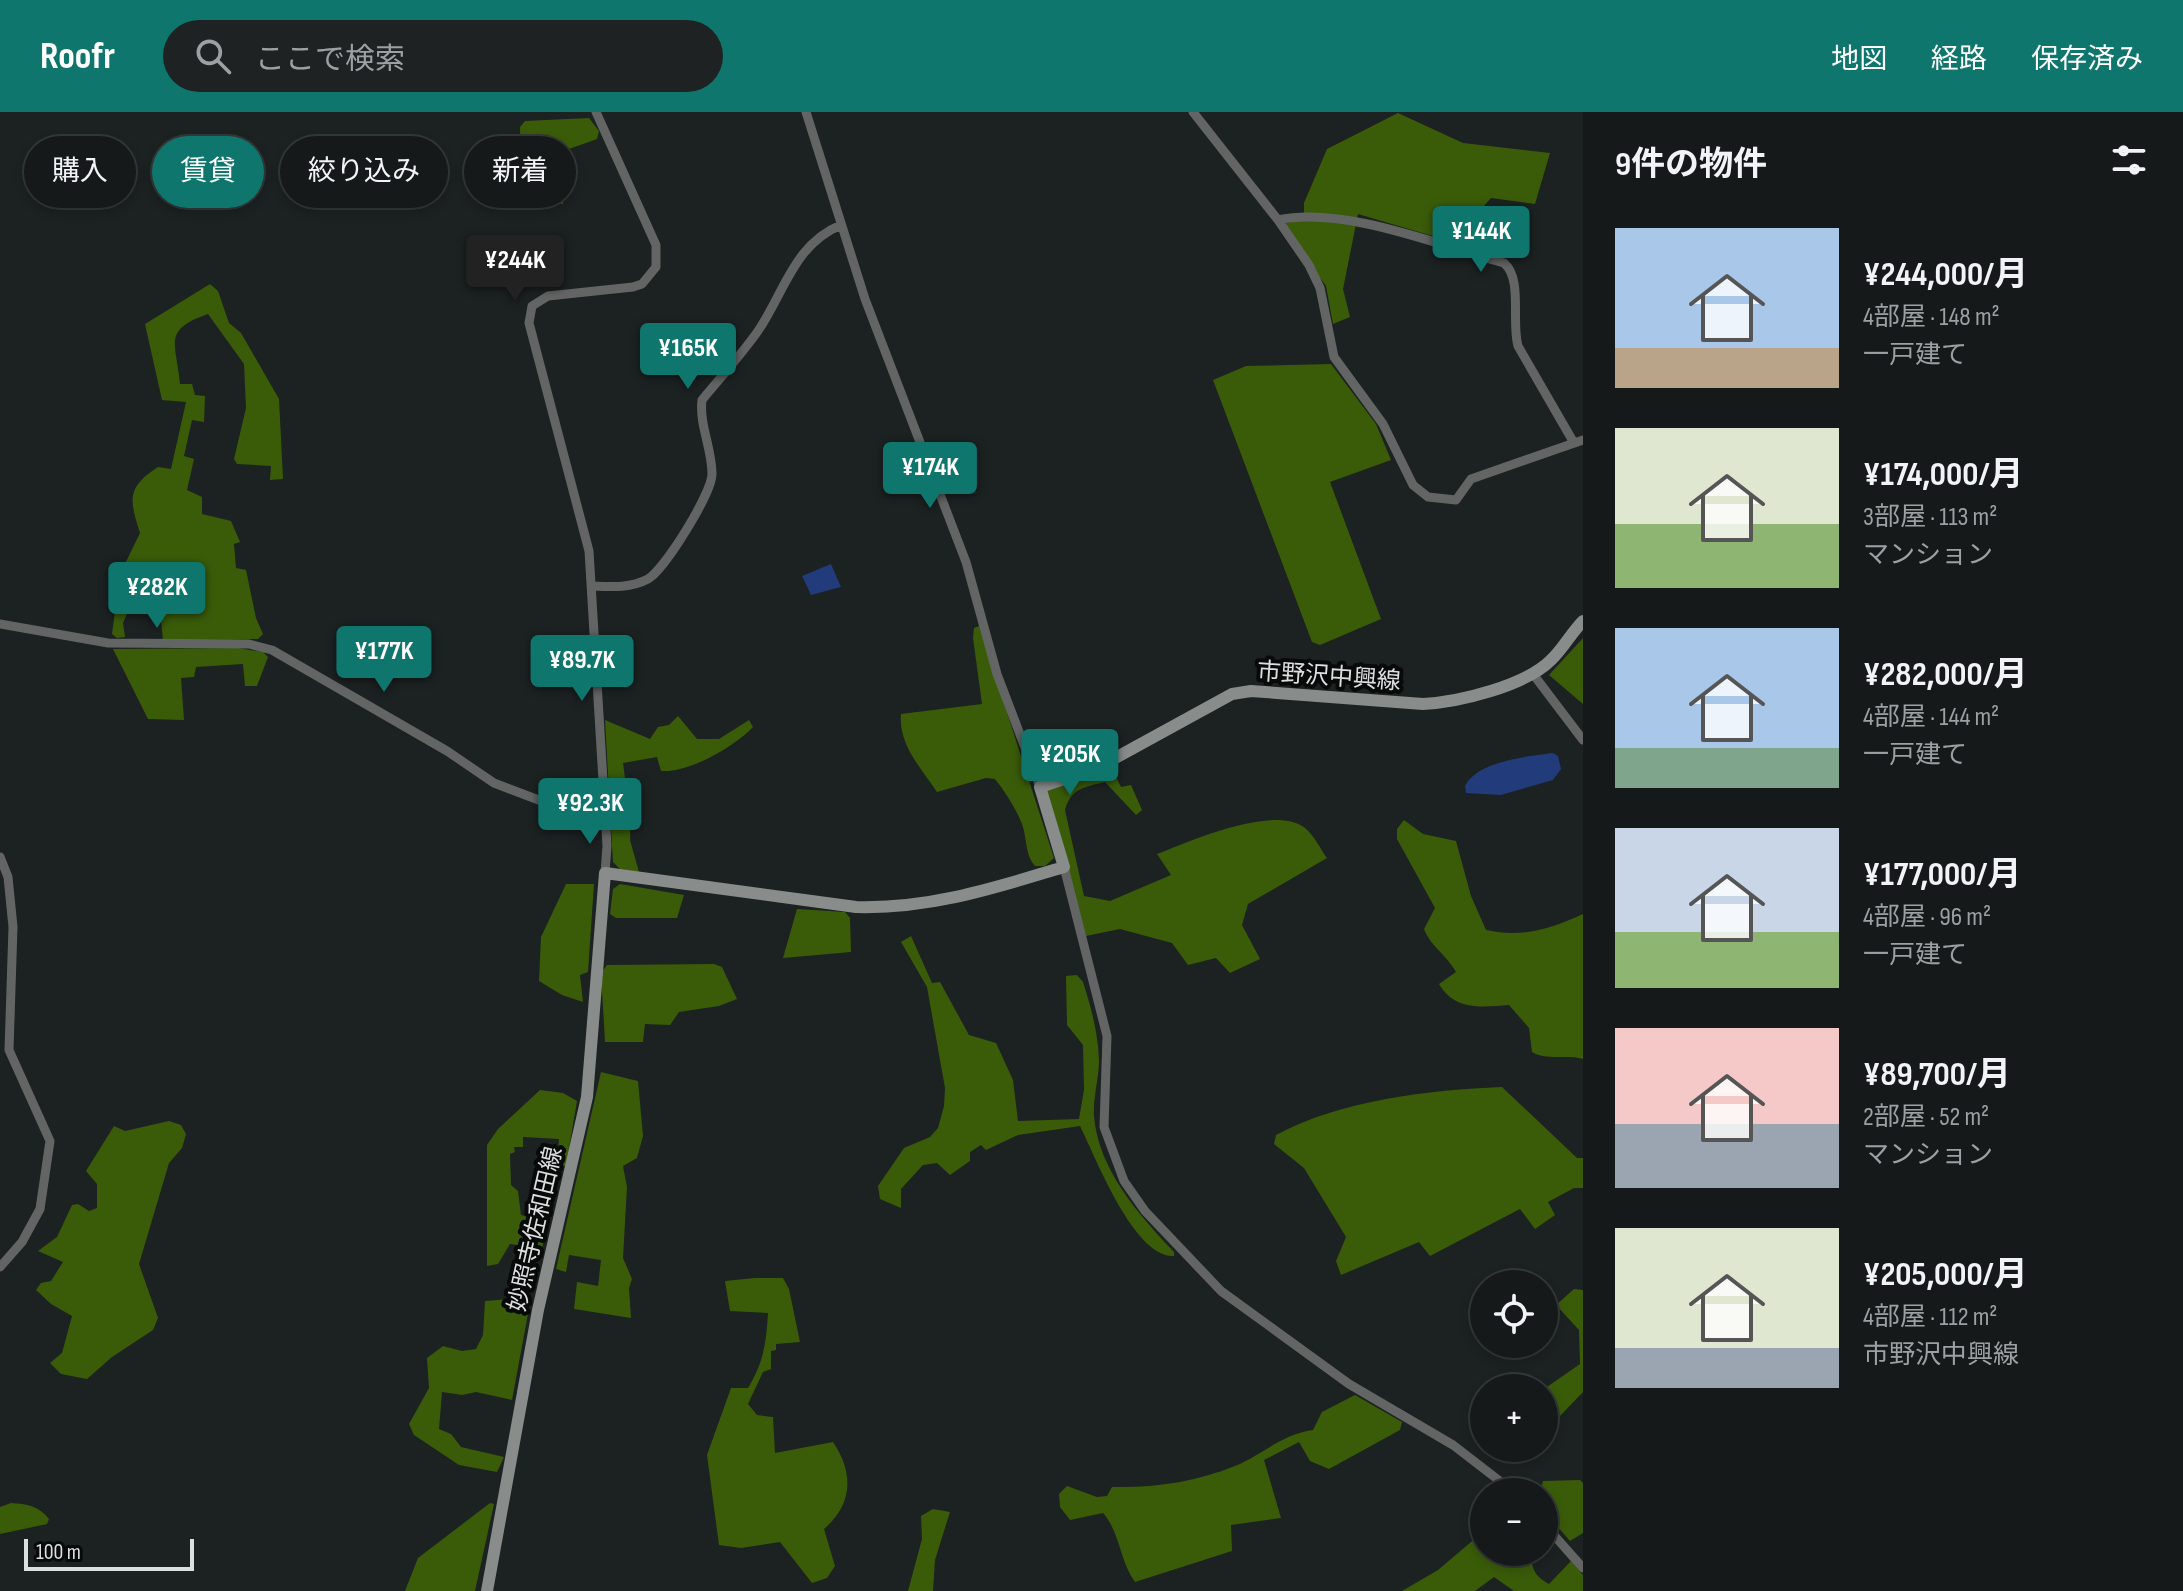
<!DOCTYPE html>
<html lang="ja">
<head>
<meta charset="utf-8">
<style>
	:root { --surface:#151919; --page:#1e2222; --text:#f1f3f6; --muted:#9da0a2; --line:#343838; --accent:#0f766e }
	body { margin:0; font-family:"Sofia Sans Condensed","Noto Sans JP",sans-serif; background:var(--page); color:var(--text); height:100vh; display:flex; flex-direction:column; font-size:30px; white-space:nowrap }
	* { box-sizing:border-box; margin:0 }
	p { font-size:26px; color:var(--muted) }
	.icon { flex:none; width:44px; height:44px; fill:none; stroke:currentColor; stroke-width:2; stroke-linecap:round; stroke-linejoin:round }
	.map { position:relative; flex:1; overflow:hidden }
	.panel { display:flex; flex-direction:column; background:var(--surface); width:600px }
	.panel>* { flex:none }
	.hud { position:absolute; left:24px; top:24px; width:760px; height:72px; display:flex; gap:16px }
	.controls { position:absolute; left:1470px; top:1158px; display:grid; gap:16px }
	.controls a { display:grid; place-items:center; width:88px; height:88px; border-radius:50%; background:var(--surface); box-shadow:0 4px 12px #0003,0 0 0 2px var(--line); font-size:40px }
	.scale { position:absolute; left:24px; bottom:20px; width:170px; box-sizing:border-box; padding-left:8px; border:4px solid #dcdfdf; border-top:0; font-size:22px; line-height:28px; white-space:nowrap; color:#dcdfdf; -webkit-text-stroke:6px #080a0a; paint-order:stroke }
	.price { position:absolute; translate:-50% -68px; padding:0 18px; border-radius:8px; background:var(--accent); color:#fff; font-size:26px; line-height:52px; filter:drop-shadow(0 2px 4px #0008) }
	.price::after { content:''; position:absolute; left:50%; top:48px; width:24px; height:18px; margin-left:-12px; background:inherit; clip-path:polygon(0 0,100% 0,50% 100%) }
	.price.current { background:#222; color:#fff }
	ul { padding:0; list-style:none }
	li { display:flex; align-items:center; gap:24px; height:200px; padding:0 32px }
	li span { display:grid; place-items:center; flex:none; width:224px; height:160px; border-radius:0px; color:#555 }
	li>.icon { margin-inline-start:auto }
	span .icon { width:96px; height:96px; fill:#fffc; stroke-width:1 }
	li b { font-size:34px }
	h2 { display:flex; justify-content:space-between; align-items:center; height:96px; padding:0 32px; font-size:34px }
	.chip { padding:0 28px; border-radius:36px; background:var(--surface); box-shadow:0 4px 12px #0003,0 0 0 2px var(--line); font-size:28px; line-height:72px }
	.chip.current { background:var(--accent); color:#fff }
	header { display:flex; align-items:center; gap:48px; box-sizing:border-box; height:112px; padding:0 40px; background:var(--accent); color:#fff }
	header strong { font-size:38px }
	nav { display:flex; gap:44px; margin-inline-start:auto; font-size:28px }
	.search { width:560px; height:72px; background:var(--page); display:flex; align-items:center; gap:20px; box-sizing:border-box; padding:0 28px; border-radius:44px; color:var(--muted); font-size:30px }
	main { display:flex; flex:1; min-height:0 }
	.map>svg:first-child { display:block }
</style>
</head>
<body>
<header>
<strong>Roofr</strong>
<div class="search"><svg class="icon" aria-label="search" viewBox="0 0 24 24"><circle cx="10" cy="10" r="6"/><path d="M15 15l6 6"/></svg>ここで検索</div>
<nav><a>地図</a><a>経路</a><a>保存済み</a></nav>
</header>
<main>
<div class="map">
<svg width="1583" height="1479" viewBox="0 0 1583 1479">
	<rect width="100%" height="100%" fill="#1c2121"/>
	<path fill="#3a5c09" d="M1398,1L1463,31L1550,41L1535,92L1491,86L1482,96L1470,135L1358,102L1343,177L1350,205L1333,212L1326,174L1285,118L1286,111L1304,108V91L1327,37Z
		M589,6L599,19L597,27L555,42L564,71L563,92L530,86L521,77L520,15L525,9Z
		M210,172L218,179L229,211L241,221L279,287L283,367L270,368L271,354L237,352L234,347L246,296L244,252L208,202C162,218 176,230 180,272H192L195,283L205,284L204,310L192,308L184,344L194,347L187,378L202,385V402L231,409L240,430L234,432L236,456L246,458L256,506L263,522L258,527L163,528L159,490L131,493L123,511L125,525L117,526L112,522L120,462L140,421C129,387 127,375 158,355L171,357L186,290L162,288L145,212Z
		M1331,252L1376,312L1391,348L1330,370L1381,507L1320,533L1312,530L1213,268L1246,254Z
		M979,514L1054,746L1045,754H1035C1025,743 1027,726 1022,712C1015,695 1006,681 995,667L986,666L937,680C922,657 898,633 901,602L982,592L973,526L974,516Z
		M1583,526V592L1549,563Z
		M238,536L263,540L268,545L257,574H245L243,552L196,555L194,565L181,566L184,608L148,607L113,537Z
		M678,604L697,627H719L749,608L753,615C734,635 689,661 661,659L657,645L623,651L625,666L616,667V694L631,709L630,728L639,760L620,757L613,750L605,608L650,627L658,615L669,613Z
		M1111,655L1121,675L1131,673L1142,698L1136,703L1105,670C1085,675 1071,676 1065,698L1084,784L1110,789L1171,763L1157,742C1190,729 1274,692 1305,716C1314,723 1321,738 1327,746L1248,792L1242,813L1260,847L1230,861L1216,846L1188,853L1172,831L1120,817L1086,824L1043,679Z
		M1404,708L1423,722L1456,729L1471,784L1486,818C1522,826 1550,817 1583,802V947C1567,942 1546,949 1532,940L1529,916L1509,893C1481,895 1455,899 1439,872L1456,860C1446,842 1431,835 1424,817L1435,796L1397,727V717Z
		M566,772H594L588,860L580,863L583,890L562,883L539,869L541,825Z
		M620,772L684,783L677,806H616L610,802L613,777Z
		M797,797L845,800L850,806L851,840L783,846Z
		M911,824L932,871L940,870L969,923L996,931L1013,968L1018,1009L1079,1007L1084,978L1083,933L1067,913L1066,864L1077,863L1083,870C1091,895 1098,921 1099,948C1099,966 1093,985 1094,1004C1098,1057 1139,1103 1174,1140V1144C1134,1146 1096,1046 1080,1014L1018,1023L986,1038L981,1033L970,1040V1049L950,1063L937,1051L923,1053L901,1077V1096L880,1087L878,1074L904,1036L930,1025L938,1016L944,994L945,976L927,875L901,830Z
		M714,852L722,855L737,887L719,894L679,900L670,913L645,912L643,930H605L601,861L607,853Z
		M601,960L638,969L643,1024L637,1046L623,1054L627,1075L623,1146L632,1167L629,1176L631,1206L574,1197L577,1170L598,1174L601,1148L569,1143L566,1160L556,1157Z
		M1502,975L1577,1046H1583V1076H1574L1548,1090L1555,1103L1535,1117L1520,1097L1430,1144L1419,1130L1341,1163L1336,1149L1346,1125L1304,1056L1274,1032L1276,1023C1341,988 1429,978 1502,975Z
		M540,978L563,981L577,989L566,1054L557,1055L559,1027L523,1025V1035H514L515,1040L510,1042L511,1073L518,1079L521,1103L548,1110L542,1136L510,1132L498,1152L487,1154V1033L498,1017Z
		M169,1009L181,1013L186,1022L182,1036L169,1051L139,1152L158,1206L153,1218L112,1245L87,1267L61,1262L50,1251L62,1241L72,1204L51,1192L36,1178L41,1171L51,1169L63,1150L38,1139L57,1125L72,1093L78,1092L89,1099L97,1096V1072L86,1059L114,1014L125,1019Z
		M755,1166H783L789,1177L800,1230L776,1232V1238L771,1239V1257L763,1260L748,1292L757,1303L773,1305L775,1341L833,1330C854,1361 853,1392 824,1417L835,1454L827,1466L812,1471L780,1430L741,1436L719,1433L707,1343L731,1276H748C764,1250 766,1231 768,1201L730,1199L725,1169Z
		M1574,1177L1583,1178V1280L1560,1304L1544,1297V1277L1580,1252L1579,1218L1556,1193Z
		M509,1187L530,1191L512,1288L476,1280L462,1283L442,1280L439,1317L451,1322L461,1335L504,1345L497,1360L459,1353L414,1323L409,1312L429,1276L427,1246L443,1234L462,1239L476,1237L483,1223L485,1189Z
		M1355,1283L1402,1310L1400,1318L1329,1357L1310,1349L1299,1330L1264,1348L1281,1406L1231,1413L1232,1439L1135,1470C1120,1450 1120,1420 1103,1401L1070,1408L1060,1395L1059,1382L1067,1374L1097,1385L1107,1384L1112,1375C1154,1376 1195,1370 1235,1354C1262,1343 1282,1322 1313,1318L1322,1300Z
		M1580,1368L1583,1371V1421L1570,1429L1544,1399V1380H1540L1543,1369Z
		M11,1391C27,1392 39,1394 49,1407L47,1412L0,1422V1395Z
		M490,1391L494,1392L475,1479H405L418,1446Z
		M933,1397L950,1400L935,1448L933,1479H908L922,1427L921,1404Z
		M1484,1419V1440H1532C1530,1455 1535,1465 1549,1472L1571,1449L1583,1463V1479H1514L1494,1465L1475,1479H1402L1438,1458Z"/>
	<path fill="#223b7a" d="M831,452L841,475L811,483L802,464Z
		M1553,641L1558,644L1561,657L1553,668L1501,683L1466,681L1465,674C1477,649 1529,644 1553,641Z"/>
	<g fill="none" stroke-linecap="round" stroke-linejoin="round">
		<path stroke="#626563" stroke-width="9" d="M596,0L656,133V155L642,172L633,175L548,184L532,194L529,211L589,439L607,734L605,761
			M806,0L865,187L966,450L997,562L1040,675
			M1193,0L1278,108L1309,153L1320,176L1334,245L1383,312L1413,373L1428,385L1456,388L1471,367L1583,328
			M1278,108C1344,94 1438,133 1504,151C1523,167 1511,210 1518,234L1574,331
			M593,474C613,475 631,476 648,467C665,457 712,381 712,362C712,336 699,313 702,288C721,265 741,243 758,219C784,181 794,132 841,113
			M0,512L108,531L249,532L272,538L447,639L494,671L544,690L604,706
			M1533,562L1583,628
			M0,745L8,765L13,815L9,938L50,1029L40,1097L22,1130L0,1155
			M1064,755L1107,924L1104,1015L1124,1069L1145,1099L1221,1179L1349,1272L1453,1333L1514,1380
			M1544,1412L1583,1456"/>
		<path stroke="#888c8a" stroke-width="12" d="M487,1479L538,1198L587,985L605,761L856,795C930,797 994,776 1064,755L1040,675L1097,656L1232,582L1251,579L1423,592C1459,590 1525,574 1551,548C1563,537 1571,521 1583,509"/>
	</g>
	<g text-anchor="middle" stroke-width="8" stroke-linejoin="round" paint-order="stroke">
		<g font-size="24" fill="#dcdfdf" stroke="#080a0a">
			<text transform="translate(1329 564) rotate(4)" y="8">市野沢中興線</text>
			<text transform="translate(535 1117) rotate(-77)" y="8">妙照寺佐和田線</text>
		</g>
	</g>
</svg>
<div class="controls">
<a><svg class="icon" aria-label="locate" viewBox="0 0 24 24"><circle cx="12" cy="12" r="6"/><path d="M12 2v4M12 18v4M2 12h4M18 12h4"/></svg></a>
<a>+</a>
<a>−</a>
</div>
<div class="scale">100 m</div>
<b class="price" style="left:1481px;top:162px">¥144K</b>
<b class="price current" style="left:515px;top:191px">¥244K</b>
<b class="price" style="left:688px;top:279px">¥165K</b>
<b class="price" style="left:930px;top:398px">¥174K</b>
<b class="price" style="left:157px;top:518px">¥282K</b>
<b class="price" style="left:384px;top:582px">¥177K</b>
<b class="price" style="left:582px;top:591px">¥89.7K</b>
<b class="price" style="left:1070px;top:685px">¥205K</b>
<b class="price" style="left:590px;top:734px">¥92.3K</b>
<div class="hud">
<a class="chip">購入</a>
<a class="chip current">賃貸</a>
<a class="chip">絞り込み</a>
<a class="chip">新着</a>
</div>
</div>
<section class="panel">
<h2>9件の物件<svg class="icon" aria-label="filters" viewBox="0 0 24 24"><path d="M4 7h16M4 17h16"/><circle cx="9" cy="7" r="2"/><circle cx="15" cy="17" r="2"/></svg></h2>
<ul>
<li><span style="background:linear-gradient(#a9c7e8 75%,#b9a48a 0)"><svg class="icon" aria-label="home" viewBox="0 0 24 24"><path d="M3 11l9-7 9 7M6 9v11h12V9"/></svg></span><div><b>¥244,000/月</b><p>4部屋 · 148 m²</p><p>一戸建て</p></div></li>
<li><span style="background:linear-gradient(#dfe7d0 60%,#8fb573 0)"><svg class="icon" aria-label="home" viewBox="0 0 24 24"><path d="M3 11l9-7 9 7M6 9v11h12V9"/></svg></span><div><b>¥174,000/月</b><p>3部屋 · 113 m²</p><p>マンション</p></div></li>
<li><span style="background:linear-gradient(#a9c7e8 75%,#7fa58c 0)"><svg class="icon" aria-label="home" viewBox="0 0 24 24"><path d="M3 11l9-7 9 7M6 9v11h12V9"/></svg></span><div><b>¥282,000/月</b><p>4部屋 · 144 m²</p><p>一戸建て</p></div></li>
<li><span style="background:linear-gradient(#c9d6e8 65%,#8fb573 0)"><svg class="icon" aria-label="home" viewBox="0 0 24 24"><path d="M3 11l9-7 9 7M6 9v11h12V9"/></svg></span><div><b>¥177,000/月</b><p>4部屋 · 96 m²</p><p>一戸建て</p></div></li>
<li><span style="background:linear-gradient(#f6c9c9 60%,#9aa5b1 0)"><svg class="icon" aria-label="home" viewBox="0 0 24 24"><path d="M3 11l9-7 9 7M6 9v11h12V9"/></svg></span><div><b>¥89,700/月</b><p>2部屋 · 52 m²</p><p>マンション</p></div></li>
<li><span style="background:linear-gradient(#dfe7d0 75%,#9aa5b1 0)"><svg class="icon" aria-label="home" viewBox="0 0 24 24"><path d="M3 11l9-7 9 7M6 9v11h12V9"/></svg></span><div><b>¥205,000/月</b><p>4部屋 · 112 m²</p><p>市野沢中興線</p></div></li>
</ul>
</section>
</main>
</body>
</html>
